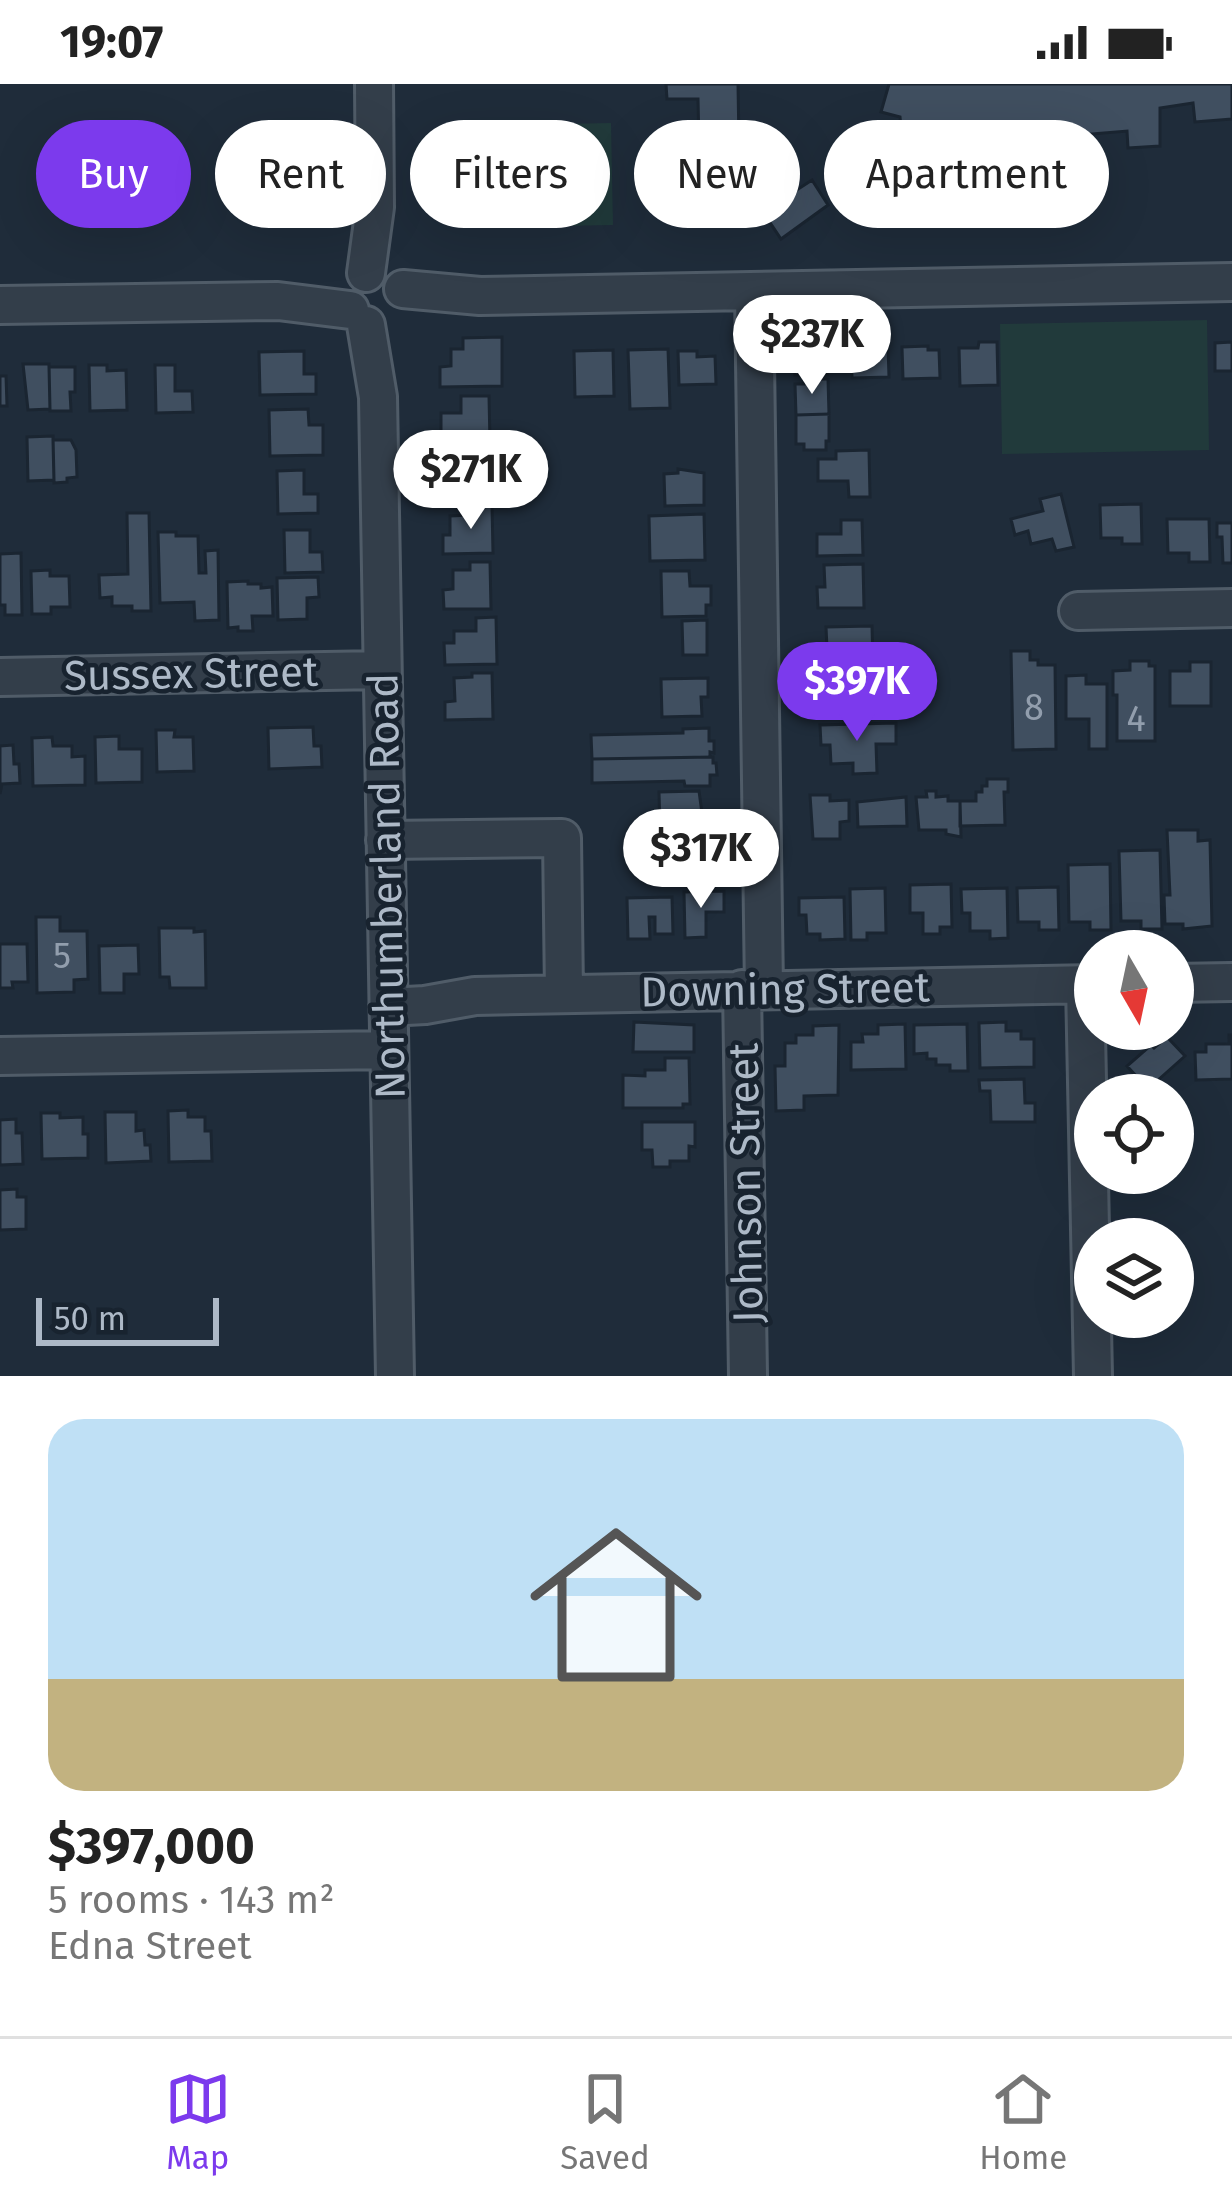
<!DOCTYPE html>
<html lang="en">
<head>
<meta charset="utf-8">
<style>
	:root { --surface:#fff; --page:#f2f2f2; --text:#222; --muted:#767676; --line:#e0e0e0; --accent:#7c3aed }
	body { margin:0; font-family:"Fira Sans",sans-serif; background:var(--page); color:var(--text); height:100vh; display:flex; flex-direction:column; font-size:45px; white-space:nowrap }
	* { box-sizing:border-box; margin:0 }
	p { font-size:39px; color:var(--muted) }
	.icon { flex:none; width:66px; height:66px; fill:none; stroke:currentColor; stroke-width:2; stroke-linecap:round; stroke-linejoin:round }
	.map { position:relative; height:1292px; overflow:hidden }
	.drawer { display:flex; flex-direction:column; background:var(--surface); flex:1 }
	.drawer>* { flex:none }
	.top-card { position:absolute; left:36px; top:36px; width:1161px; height:108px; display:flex; gap:24px }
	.needle { width:78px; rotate:171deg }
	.controls { position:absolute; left:1074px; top:846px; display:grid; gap:24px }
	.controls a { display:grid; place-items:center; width:120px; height:120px; border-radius:50%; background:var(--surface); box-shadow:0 12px 48px #0002; font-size:60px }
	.scale { position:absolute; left:36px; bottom:30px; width:183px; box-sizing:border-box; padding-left:12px; border:6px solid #adb9c7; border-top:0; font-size:33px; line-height:42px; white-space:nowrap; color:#adb9c7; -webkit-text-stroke:9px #18232f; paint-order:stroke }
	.price { position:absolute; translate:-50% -102px; padding:0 27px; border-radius:42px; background:#fff; color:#222; font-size:39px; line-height:78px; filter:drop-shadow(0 3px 6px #0008) }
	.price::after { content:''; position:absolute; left:50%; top:72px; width:36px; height:27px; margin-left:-18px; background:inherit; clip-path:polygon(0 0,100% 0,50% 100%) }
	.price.selected { background:var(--accent); color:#fff }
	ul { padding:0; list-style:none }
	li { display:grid; align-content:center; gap:24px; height:636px; padding:0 48px }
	li span { display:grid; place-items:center; height:372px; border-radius:36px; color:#555 }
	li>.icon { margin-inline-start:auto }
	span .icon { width:216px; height:216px; fill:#fffc; stroke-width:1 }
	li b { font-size:51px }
	.tag { padding:0 42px; border-radius:54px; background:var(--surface); box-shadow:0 12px 48px #0002; font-size:42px; line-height:108px }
	.tag.selected { background:var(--accent); color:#fff }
	.status { display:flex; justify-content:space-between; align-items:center; height:84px; padding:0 60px; background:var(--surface); direction:ltr }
	.status svg { height:33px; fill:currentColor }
	.tab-bar { display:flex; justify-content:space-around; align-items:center; height:168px; border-top:3px solid var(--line); background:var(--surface); font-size:33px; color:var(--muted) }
	.tab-bar a { display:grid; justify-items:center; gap:6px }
	.tab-bar .selected { color:var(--accent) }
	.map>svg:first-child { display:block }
</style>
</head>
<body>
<div class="status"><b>19:07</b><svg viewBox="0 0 49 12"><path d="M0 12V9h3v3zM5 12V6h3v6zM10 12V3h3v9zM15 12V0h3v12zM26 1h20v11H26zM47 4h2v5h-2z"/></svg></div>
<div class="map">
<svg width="1232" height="1292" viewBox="0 0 1232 1292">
	<rect width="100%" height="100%" fill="#1f2c3a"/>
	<path fill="#213a3b" d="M611,39L613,141L561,142L559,40Z
		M556,40L558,142L506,143L504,41Z
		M1207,236L1209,366L1002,370L1000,240Z"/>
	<path fill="#404f60" stroke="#1a2531" stroke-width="3" d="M666,0H738L739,59L699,60L698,15H667Z
		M889,0H1232V35L1195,38L1193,19L1160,24V62L1128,64L1127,47L1091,50L1094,57L1068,66L1067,52L1047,53L1048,59L1006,63L1005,56L971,59V71H938L939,61L903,64L900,33L881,28Z
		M812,96L828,121L781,155L763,128Z
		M502,253V302L440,303V283L451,282V265H463V254Z
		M789,258H804V261L811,260L812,263H827L828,291H795L794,283H789Z
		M865,258H874V262H888L889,293L852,294L851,262H865Z
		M979,258H997L998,301L960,302L959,264H978Z
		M1232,258V287H1215V259Z
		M928,262V266H939L940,294L903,295L902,263Z
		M668,265L670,324L630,325L628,266Z
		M613,266L614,312L575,313L574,267Z
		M304,267V290H316V310L260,311L259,268Z
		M678,267H697V273L715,272L716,300L679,301Z
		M23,280H49L50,325L28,326Z
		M89,281H107V287L126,286L127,326L90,327Z
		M155,281H175V307H192L193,328L156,329Z
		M49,283H75V308H70L71,327H50Z
		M0,292H6L7,322H0Z
		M804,295H828L829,330L796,331L795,300H804Z
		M461,312H489L490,359H446V348L441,349V329H461Z
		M308,325L309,341H323V371L270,372L269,326Z
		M829,330V357H826V366H804V360H796V331Z
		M53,352L54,396L28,397L27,353Z
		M53,356H71L76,366L77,393L67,394V398L54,399Z
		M869,366L870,413H849L848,397H818V375H836V367Z
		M492,368V384L485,383L486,413L442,414L441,394H453L452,369Z
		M678,385L704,389V421L665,422L664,390L678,389Z
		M304,386V410H318V429L278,430L277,387Z
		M1061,410L1074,463L1056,467L1052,455L1031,460L1028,447L1015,451L1011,435L1043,427L1040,415Z
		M1141,420L1142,460H1122V454H1101L1100,421Z
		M492,421L493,469L443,470V451H450V432L468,431V422Z
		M127,429H149L151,527H132V522H112V513L100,514L99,491L128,490Z
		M704,430L705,476L650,477L649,432Z
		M1167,435H1209L1210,478H1189V469H1168Z
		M841,436H862L863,471L817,472V450H841Z
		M1217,439H1232V479H1223L1222,453H1217Z
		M284,446H310V468H322L323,488L285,489Z
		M158,448H176V452H198L199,489H206L205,467L218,466L219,536L195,537L194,518L160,519Z
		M21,469L22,531H5V521H0V470Z
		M470,478H490L491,525H444L443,506L453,505V486H470Z
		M863,480L864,524H818L817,503H825L824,481Z
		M50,486V492H69L70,523H51V530H32L31,487Z
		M661,487H689L690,502H711V521H706V532L662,533Z
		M318,493L319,513L307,514V535L278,536L277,494Z
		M248,497V500H261V504L272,503L273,532H252L253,547H238V543L228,544L227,498Z
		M496,533L497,580L445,581L444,559H454V547H476V534Z
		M707,536V571H683L682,537Z
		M872,542L873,582L819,583L818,564H827L826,543Z
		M1011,567H1030V576H1038V581H1055L1056,665L1013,666Z
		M1130,577H1149V582H1155V657H1117V611H1113V587L1130,586Z
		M1190,578H1211V622H1170V587H1190Z
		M472,589H492L493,635L445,636V618L455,617L454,594L472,593Z
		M876,590V608H860V627L830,628L829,609H820V591Z
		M1086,591V600H1107V665H1089V635H1066V592Z
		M708,594V613H701L702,632L662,633L661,595Z
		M896,639V660H876L877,689L853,690V679L831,680L830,661H821L820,641Z
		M313,643L314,662H321L322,683L269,685L268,644Z
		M709,644V657H714V669L710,668V673L592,675L591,651L683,649V645Z
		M156,646H175L174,653H193L194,687L157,688Z
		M119,652V665H142V698L96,699L95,653Z
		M52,653L53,662H72V673L85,672V701L33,702L32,654Z
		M13,661L14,680H19L20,699L2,700L0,710V662Z
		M713,673V679H716L717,691H710V702H685L684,697L592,699V675Z
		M987,695H1008V708H1004L1005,741L960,742V717H976V708H982V702H987Z
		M699,707L704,744L660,745L659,708Z
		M926,707H936V713L948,712V717H960L961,753L946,750V746H919L916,713H927Z
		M810,711H830V717L849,716V737L840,738V755H813Z
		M906,713L907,742L858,743L857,718Z
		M1167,746H1198V757L1210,756L1212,842L1183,845V840H1165L1164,811H1170Z
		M1160,766L1162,845H1141V837H1121L1119,767Z
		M1110,780L1111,846H1090V838H1069L1068,781Z
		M951,800L952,843H940V850H923V829H910V801Z
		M1058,803L1059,846H1039V838H1018L1017,804Z
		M885,804L886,849H867V856H851L850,805Z
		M1007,804L1008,854L990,855V847H970V829H962L961,805Z
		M724,807V828H706V853L685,854L684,808Z
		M672,813L673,850H655V833H649L650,855H628L627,814Z
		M844,813L845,855L820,856V850H807L806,831H799V814Z
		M36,833H60V847H87L88,895L74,896V908L37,909Z
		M159,844H194V848L205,847L206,904H170L169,893H160Z
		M0,860H27L28,898H12L13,904H0Z
		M138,861L139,890H124V909H100L99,862Z
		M634,938L694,941V968H633Z
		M1006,938V947H1021V955H1034V983L980,984L979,939Z
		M905,940L906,985L851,986V958H863L862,950H878V941Z
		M967,940L968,987H950V981H936V975H927V969L914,970V941Z
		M839,941L838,1011L804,1012V1026L776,1027L775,982H785V959H796V951H813V942Z
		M1229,951H1232V995L1196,996L1195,968H1206V960H1229Z
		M1167,953L1185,972L1148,1005L1127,982L1151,961L1154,964Z
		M665,974H689L690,1020H683V1024H623V991L645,992V986H665Z
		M1024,995L1025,1019H1035V1038H991L990,1007H980L979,996Z
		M188,1026V1033H205V1047H211L212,1077L169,1078L168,1027Z
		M105,1028H136V1047L144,1046L145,1061H150L151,1077L106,1079Z
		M41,1029H60V1034L83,1033V1050H88V1074L42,1075Z
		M16,1035V1049H22L23,1080L0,1081V1036Z
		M642,1038H695V1063L689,1062V1077H670V1083H653L652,1066H642Z
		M17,1105V1113H26V1145L0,1146V1106Z"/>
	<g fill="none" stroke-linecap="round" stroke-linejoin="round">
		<defs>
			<path id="minor" d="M366,189L375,123L374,0
				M403,205L480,212L1232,198
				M754,207L764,905
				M0,221L278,217L350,226
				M366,241L378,313L395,1292
				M1078,527L1232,524
				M0,593L382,586
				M385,756L562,754L564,909
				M1173,899L1232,898
				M1085,900L1093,1292
				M742,905L748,1292
				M388,923L425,921L475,912L1095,900
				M0,972L389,966"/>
		</defs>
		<use href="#minor" stroke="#505c68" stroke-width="42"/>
		<use href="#minor" stroke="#333e4a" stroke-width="36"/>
	</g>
	<g text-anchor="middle" stroke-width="9" stroke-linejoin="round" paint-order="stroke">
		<g font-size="36" fill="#929ead">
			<text x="1034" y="636">8</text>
			<text x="1136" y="647">4</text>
			<text x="62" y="884">5</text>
		</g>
		<g font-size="42" fill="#adb9c7" stroke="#18232f">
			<text transform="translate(191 589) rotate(-1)" y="15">Sussex Street</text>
			<text transform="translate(386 802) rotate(-91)" y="15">Northumberland Road</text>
			<text transform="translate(785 905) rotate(-1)" y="15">Downing Street</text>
			<text transform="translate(745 1099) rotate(-91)" y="15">Johnson Street</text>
		</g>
	</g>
</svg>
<div class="controls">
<a><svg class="needle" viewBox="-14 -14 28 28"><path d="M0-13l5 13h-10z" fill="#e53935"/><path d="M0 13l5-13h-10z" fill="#767676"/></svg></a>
<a><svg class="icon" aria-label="locate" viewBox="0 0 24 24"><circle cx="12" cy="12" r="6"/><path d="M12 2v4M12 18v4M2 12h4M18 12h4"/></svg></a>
<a><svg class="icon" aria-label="layers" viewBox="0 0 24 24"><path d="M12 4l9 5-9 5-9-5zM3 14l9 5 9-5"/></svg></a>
</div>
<div class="scale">50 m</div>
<b class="price" style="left:812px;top:313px">$237K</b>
<b class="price" style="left:471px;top:448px">$271K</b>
<b class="price selected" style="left:857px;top:660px">$397K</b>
<b class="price" style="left:701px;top:827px">$317K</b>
<div class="top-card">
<a class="tag selected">Buy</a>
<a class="tag">Rent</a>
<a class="tag">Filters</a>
<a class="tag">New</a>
<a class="tag">Apartment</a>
</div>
</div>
<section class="drawer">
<ul>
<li><span style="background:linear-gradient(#bfe0f5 70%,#c2b280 0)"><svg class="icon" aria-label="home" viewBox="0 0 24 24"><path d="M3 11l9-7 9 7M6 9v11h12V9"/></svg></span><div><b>$397,000</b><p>5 rooms · 143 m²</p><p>Edna Street</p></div></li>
</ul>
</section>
<nav class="tab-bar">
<a class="selected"><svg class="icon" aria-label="map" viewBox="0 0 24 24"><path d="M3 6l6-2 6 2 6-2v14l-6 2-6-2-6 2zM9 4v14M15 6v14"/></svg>Map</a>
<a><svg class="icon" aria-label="saved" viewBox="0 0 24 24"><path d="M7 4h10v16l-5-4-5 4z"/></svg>Saved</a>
<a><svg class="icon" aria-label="home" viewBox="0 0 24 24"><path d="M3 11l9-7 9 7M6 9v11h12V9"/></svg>Home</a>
</nav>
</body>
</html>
